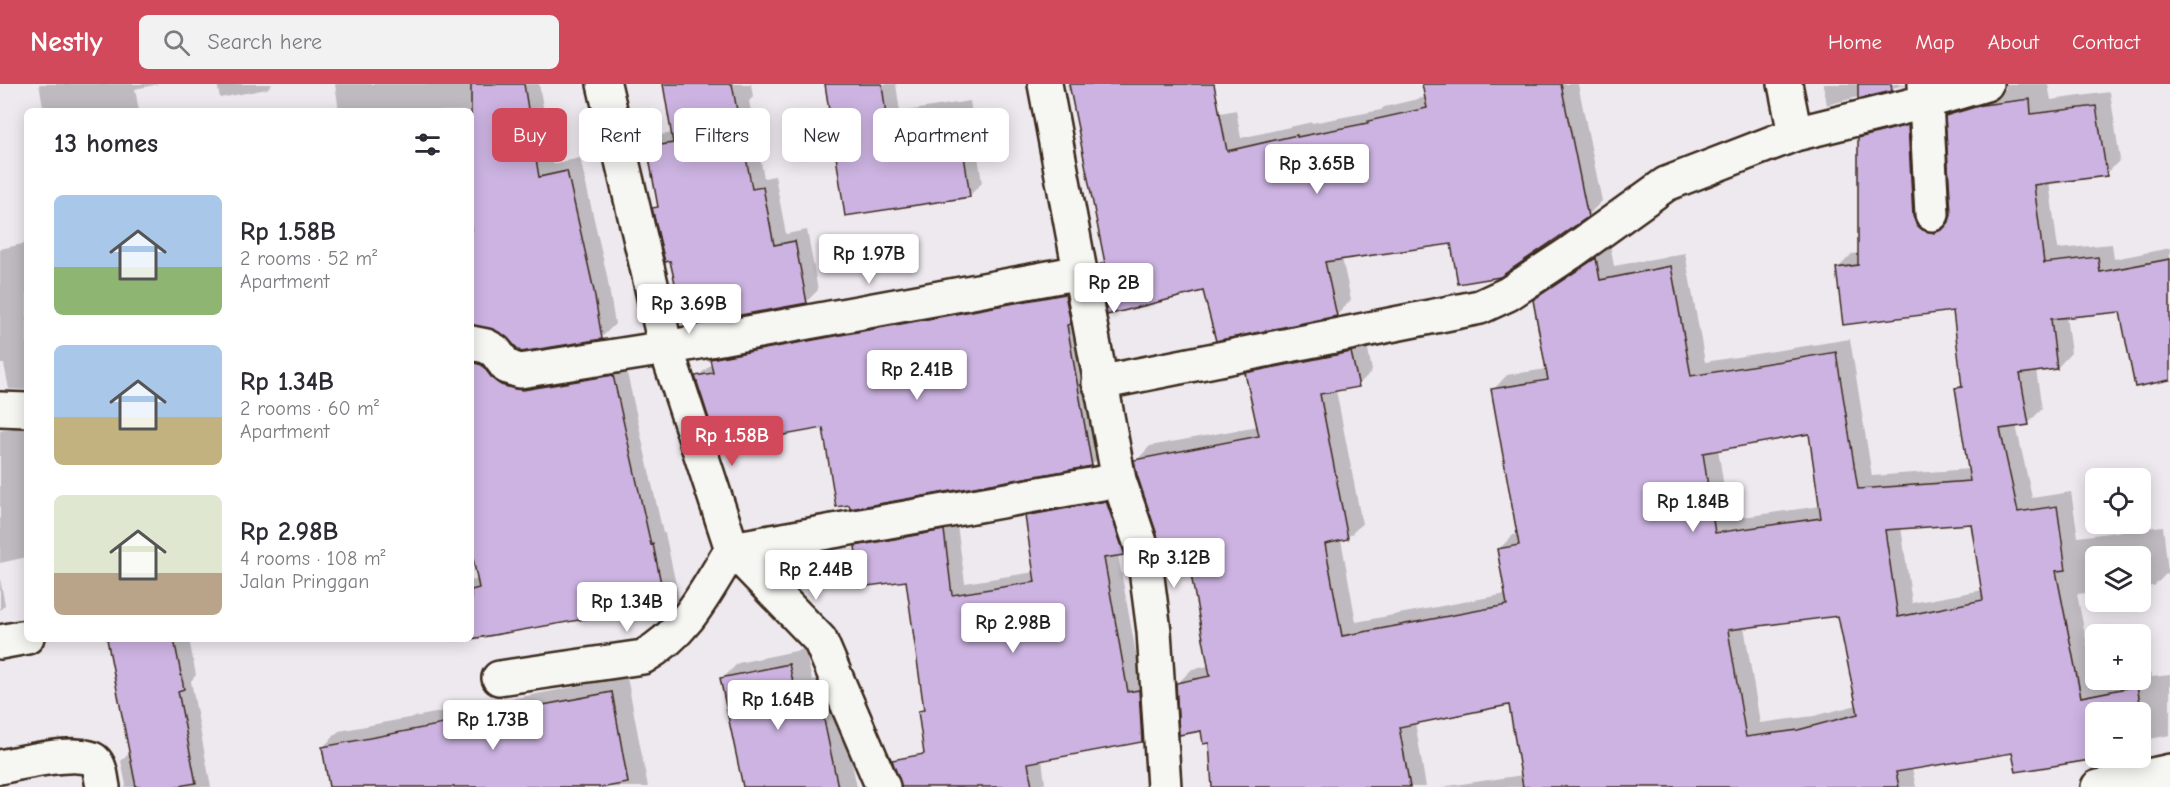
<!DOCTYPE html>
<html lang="en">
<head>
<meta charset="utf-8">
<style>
	:root { --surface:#fff; --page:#f2f2f3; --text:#2b2b33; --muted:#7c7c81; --accent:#d1495b }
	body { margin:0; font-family:"Comic Neue",sans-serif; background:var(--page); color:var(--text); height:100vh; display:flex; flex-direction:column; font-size:22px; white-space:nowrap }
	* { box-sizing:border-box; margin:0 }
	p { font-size:20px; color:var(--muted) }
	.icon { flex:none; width:33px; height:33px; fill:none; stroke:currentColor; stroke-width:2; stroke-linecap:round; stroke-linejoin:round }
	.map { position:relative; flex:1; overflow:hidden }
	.panel { position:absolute; left:24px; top:24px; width:450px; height:534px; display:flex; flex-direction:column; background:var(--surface); border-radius:9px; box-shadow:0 3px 15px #0003 }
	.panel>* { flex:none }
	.top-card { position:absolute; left:492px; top:24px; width:570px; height:54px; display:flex; gap:12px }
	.buttons { position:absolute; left:2085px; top:384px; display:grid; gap:12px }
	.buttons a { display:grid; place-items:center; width:66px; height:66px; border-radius:9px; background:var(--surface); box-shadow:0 3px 15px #0003; font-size:30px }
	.price { position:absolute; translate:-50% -51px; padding:0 14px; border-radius:6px; background:#fff; color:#222; font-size:20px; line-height:39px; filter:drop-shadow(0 2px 3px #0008) }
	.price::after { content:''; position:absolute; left:50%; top:36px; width:18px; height:14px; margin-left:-9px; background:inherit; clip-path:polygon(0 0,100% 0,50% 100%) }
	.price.on { background:var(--accent); color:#fff }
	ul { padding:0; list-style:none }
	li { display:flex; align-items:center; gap:18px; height:150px; padding:0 30px }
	li span { display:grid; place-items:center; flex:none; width:168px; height:120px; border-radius:9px; color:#555 }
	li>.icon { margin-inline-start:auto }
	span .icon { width:72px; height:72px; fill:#fffc; stroke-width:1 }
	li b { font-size:26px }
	h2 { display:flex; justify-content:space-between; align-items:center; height:72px; padding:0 30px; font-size:26px }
	.chip { padding:0 21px; border-radius:9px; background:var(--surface); box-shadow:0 3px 15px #0003; font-size:21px; line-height:54px }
	.chip.on { background:var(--accent); color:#fff }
	header { display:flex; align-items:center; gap:36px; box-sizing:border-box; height:84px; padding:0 30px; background:var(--accent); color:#fff }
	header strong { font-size:28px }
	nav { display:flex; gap:33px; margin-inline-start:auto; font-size:21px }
	.search { width:420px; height:54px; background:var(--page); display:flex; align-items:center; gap:15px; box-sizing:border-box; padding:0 21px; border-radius:9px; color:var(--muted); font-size:22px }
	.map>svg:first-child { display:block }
</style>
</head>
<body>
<header>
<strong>Nestly</strong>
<div class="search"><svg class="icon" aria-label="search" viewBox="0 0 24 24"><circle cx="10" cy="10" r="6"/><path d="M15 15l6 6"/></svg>Search here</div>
<nav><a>Home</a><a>Map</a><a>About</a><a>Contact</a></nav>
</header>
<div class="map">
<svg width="2170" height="703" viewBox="0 0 2170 703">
	<rect width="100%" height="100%" fill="#eee9ef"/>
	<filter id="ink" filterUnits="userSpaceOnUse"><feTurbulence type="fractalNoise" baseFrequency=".0167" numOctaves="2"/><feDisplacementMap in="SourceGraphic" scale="12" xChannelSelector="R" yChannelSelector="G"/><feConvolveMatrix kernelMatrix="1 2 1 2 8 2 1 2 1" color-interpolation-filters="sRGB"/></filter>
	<g filter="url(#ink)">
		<path fill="#0003" fill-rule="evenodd" d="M39,0H159L135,5L139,27H44Z
			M217,0H272L267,5L220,14Z
			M335,0H539L553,80L580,74L607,192L615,240L601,254L471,199V27H339Z
			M664,0H751L753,13L749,17L764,94L775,92L786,150L807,146L818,206L806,218L671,176L654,125L659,120L648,63L660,51L673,49Z
			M825,0H896L900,28L970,17L982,99L969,112L827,18Z
			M1067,0H1190L1196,34L1236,26L1241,54L1312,38V39L1381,26L1384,23L1426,13L1424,0H1578L1602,117L1587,132L1452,158L1342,174L1351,216L1337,231L1204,205L1099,181L1106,175L1072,6L1068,7Z
			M1823,0H1908L1827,21Z
			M2005,0H2048L2051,16L2110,8L2120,76L2106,90L2049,98L2058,165L2112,160L2114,175L2170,164V295L2122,227L2066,232L2071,269L2057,284L2036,286L2042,325L2028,339L2016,341L2032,414L2071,408L2078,453L2163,442L2168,488L2154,502L2140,503V472H2096V508L2077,510L2095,600L2116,596H2140V591L2151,589L2152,593L2170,591V651L2140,657V628H2096L2014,668L1912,684L1916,703H1441L1523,691L1510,620L1415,638L1426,703H1242L1202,645L1178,599L1192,585L1209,582L1191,483L1136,377L1150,362L1258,342L1247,289L1261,275L1366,254L1372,287L1358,301L1336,306L1362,440L1347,454L1341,455L1356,538L1506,510L1498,466L1513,451L1518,450L1493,306L1507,291L1547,285L1535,216L1549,202L1610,161L1614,182L1685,169L1705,278L1850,255L1872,392L1970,385L1957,305L1963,299L1954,225L1838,184L1852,170L1860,169V54L1874,40L1922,28L1938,133L1951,134L1947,32L1961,18L2006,5ZM1810,348L1821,422L1729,435L1718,365ZM1972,438L1983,506L1912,519L1901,443ZM1840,530L1857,621L1814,632L1760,639L1744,542Z
			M27,159V306L9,305L4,280H0V165Z
			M1079,197L1106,366L1092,380L824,342L697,293L713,279L712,275L726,261Z
			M625,280L663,449H665L679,515L666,527L625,526L471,553V497L479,495L471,457V337L526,306L538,293Z
			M27,334V473L0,479V347L18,343Z
			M1119,405L1136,457L1124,470L1118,471L1141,597L1151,594L1154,644L1142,657L1042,675L1045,699L1041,703H925L920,672L925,666L920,628L925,622L907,495L856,463L869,450L956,434L965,499L1035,488L1027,432L1039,420Z
			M0,494L5,521L0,526Z
			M109,555H189L196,591L191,597L211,703H125L126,701L121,677L131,667Z
			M805,565L812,596L834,592L857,703H744L722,595L738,579Z
			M627,593L648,703H331L323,663L339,647Z"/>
		<path fill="#ccb3e1" stroke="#3b2a1e" stroke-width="1.5" fill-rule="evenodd" d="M471,0H524L539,93L567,87L594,207L602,255L521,268L504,251L495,246L471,241Z
			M663,0H732L752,105L763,103L774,161L795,157L807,219L702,238L697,213L679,217L670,177L665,178L652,124L658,123L647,63L673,59Z
			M825,0H882L887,40L958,29L970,113L845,132Z
			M1069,0H1214L1227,67L1297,51V53L1368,39V37L1427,24L1422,0H1561L1588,133L1500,193L1458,200L1451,160L1325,178L1337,232L1216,257L1203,207L1107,231L1098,181L1105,179Z
			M1858,0H1891L1892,7L1858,15Z
			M2030,15L2031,30L2096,22L2107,92L2034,101L2044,179L2098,173L2100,188L2170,175V296L2135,303L2120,228L2051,235L2057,285L2020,290L2029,341L2000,345L2018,428L2057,422L2066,486L2056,487L2081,613L2137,602L2147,657L2140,658V628H2096V675L2016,688L2012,669L1896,688L1899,703H1523L1509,621L1399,643L1410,703H1212L1209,659L1203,660L1201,647L1179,651L1176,599L1210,592L1190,485L1183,486L1179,463L1162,466L1137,391L1134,376L1259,352L1245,289L1351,268L1359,303L1320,310L1348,455L1325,460L1342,552L1507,521L1497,465L1519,461L1491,305L1548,296L1533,216L1596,174L1600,196L1671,182L1691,292L1836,268L1858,405L1970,397L1955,304L1962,303L1953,227L1843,241L1836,184L1858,181V54L1908,41L1913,132L1917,141L1923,146L1934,149L1943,145L1949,138L1951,130L1945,32L1982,21ZM1809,350L1821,434L1715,449L1703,369ZM1971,440L1983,516L1898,533L1885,446ZM1838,532L1858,630L1798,646L1746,653L1728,546Z
			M1065,210L1071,240L1067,241L1092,382L850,425L849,421L836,423L823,344L718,363L695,292L713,289L710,275Z
			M471,278L482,281L492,294L501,301L515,305L523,306L613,291L651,461L653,460L667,529L626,537L624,528L471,555V506L479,504L471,465Z
			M1106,417L1125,471L1104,474L1128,608L1139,606L1142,658L1028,679L1032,703H901L892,676L924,670L918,627L924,626L906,497L860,503L855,462L944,446L952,511L1035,498L1025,432Z
			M107,555H174L184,605L178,607L196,699L173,703H136Z
			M789,580L796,611L818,607L838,703H743L720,594Z
			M612,608L628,699L606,703H329L322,663Z"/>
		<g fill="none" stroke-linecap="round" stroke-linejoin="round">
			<defs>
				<path id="street" d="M1045,0L1119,396L1144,470L1154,547L1164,703
					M1785,0L1795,50
					M1925,0L1932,130
					M471,259L486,262L495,267L507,283L520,287L666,264L604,0
					M1099,299L1480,223L1508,210L1570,169L1666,100L1795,50L1925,18L1986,0
					M0,325L27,326
					M0,558L27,553
					M499,594L643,573C688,547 705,508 732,465L1119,396
					M0,683C18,679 80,665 94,676C101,682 101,694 103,703
					M883,703L820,556L732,465L666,264L1081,188
					M2098,703L2170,687"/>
			</defs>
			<use href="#street" stroke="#3b2a1e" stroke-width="38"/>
			<use href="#street" stroke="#f6f6f2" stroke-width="33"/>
		</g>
	</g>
</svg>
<div class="buttons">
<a><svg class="icon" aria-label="locate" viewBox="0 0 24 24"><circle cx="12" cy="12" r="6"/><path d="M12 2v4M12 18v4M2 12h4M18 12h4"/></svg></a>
<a><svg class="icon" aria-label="layers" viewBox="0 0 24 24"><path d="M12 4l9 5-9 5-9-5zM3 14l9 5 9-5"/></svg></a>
<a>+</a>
<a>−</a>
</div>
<b class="price" style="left:1317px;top:111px">Rp 3.65B</b>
<b class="price" style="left:869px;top:201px">Rp 1.97B</b>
<b class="price" style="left:1114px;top:230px">Rp 2B</b>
<b class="price" style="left:689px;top:251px">Rp 3.69B</b>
<b class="price" style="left:917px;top:317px">Rp 2.41B</b>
<b class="price on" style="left:732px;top:383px">Rp 1.58B</b>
<b class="price" style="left:1693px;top:449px">Rp 1.84B</b>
<b class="price" style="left:1174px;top:505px">Rp 3.12B</b>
<b class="price" style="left:816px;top:517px">Rp 2.44B</b>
<b class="price" style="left:627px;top:549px">Rp 1.34B</b>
<b class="price" style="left:1013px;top:570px">Rp 2.98B</b>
<b class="price" style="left:778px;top:647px">Rp 1.64B</b>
<b class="price" style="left:493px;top:667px">Rp 1.73B</b>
<div class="top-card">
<a class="chip on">Buy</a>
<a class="chip">Rent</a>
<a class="chip">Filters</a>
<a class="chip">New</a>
<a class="chip">Apartment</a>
</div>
<section class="panel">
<h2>13 homes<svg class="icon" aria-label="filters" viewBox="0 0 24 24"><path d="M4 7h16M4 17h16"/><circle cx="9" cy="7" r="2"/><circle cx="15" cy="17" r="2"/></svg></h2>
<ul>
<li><span style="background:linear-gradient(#a9c7e8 60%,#8fb573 0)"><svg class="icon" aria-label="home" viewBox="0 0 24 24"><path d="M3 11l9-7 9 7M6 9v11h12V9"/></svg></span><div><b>Rp 1.58B</b><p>2 rooms · 52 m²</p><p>Apartment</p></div></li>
<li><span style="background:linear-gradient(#a9c7e8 60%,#c2b280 0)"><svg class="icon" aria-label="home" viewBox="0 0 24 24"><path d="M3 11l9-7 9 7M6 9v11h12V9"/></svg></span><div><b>Rp 1.34B</b><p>2 rooms · 60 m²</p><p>Apartment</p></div></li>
<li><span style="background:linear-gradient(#dfe7d0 65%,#b9a48a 0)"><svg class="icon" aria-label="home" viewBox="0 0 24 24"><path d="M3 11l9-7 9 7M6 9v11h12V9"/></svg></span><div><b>Rp 2.98B</b><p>4 rooms · 108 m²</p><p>Jalan Pringgan</p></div></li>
</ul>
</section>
</div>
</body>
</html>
